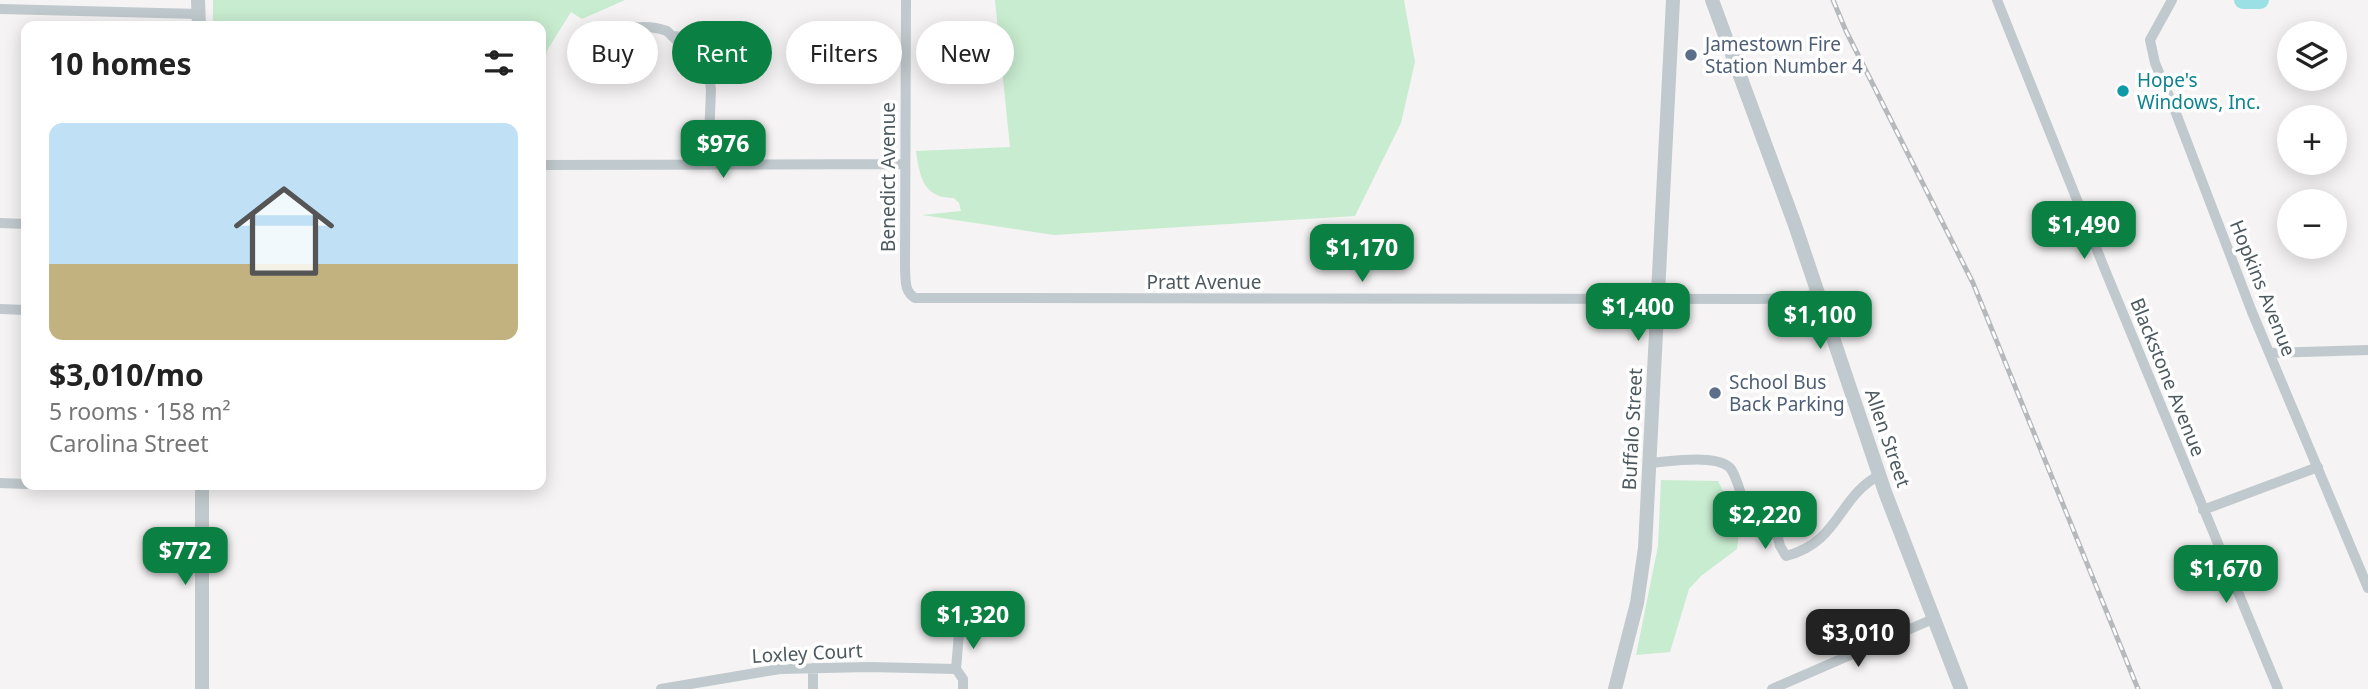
<!DOCTYPE html>
<html lang="en">
<head>
<meta charset="utf-8">
<style>
	:root { --surface:#fff; --page:#f6f6f6; --text:#222; --muted:#767676; --accent:#0b8043 }
	body { margin:0; font-family:"Noto Sans",sans-serif; background:var(--page); color:var(--text); height:100vh; display:flex; flex-direction:column; font-size:26px; white-space:nowrap }
	* { box-sizing:border-box; margin:0 }
	p { font-size:23px; color:var(--muted) }
	.icon { flex:none; width:38px; height:38px; fill:none; stroke:currentColor; stroke-width:2; stroke-linecap:round; stroke-linejoin:round }
	.map { position:relative; flex:1; overflow:hidden }
	.side { position:absolute; left:21px; top:21px; width:525px; height:469px; display:flex; flex-direction:column; background:var(--surface); border-radius:14px; box-shadow:0 4px 18px #0003 }
	.side>* { flex:none }
	.hud { position:absolute; left:567px; top:21px; width:665px; height:63px; display:flex; gap:14px }
	.controls { position:absolute; left:2277px; top:21px; display:grid; gap:14px }
	.controls a { display:grid; place-items:center; width:70px; height:70px; border-radius:50%; background:var(--surface); box-shadow:0 4px 18px #0003; font-size:35px }
	.price { position:absolute; translate:-50% -60px; padding:0 16px; border-radius:14px; background:var(--accent); color:#fff; font-size:23px; line-height:46px; filter:drop-shadow(0 2px 4px #0008) }
	.price::after { content:''; position:absolute; left:50%; top:42px; width:21px; height:16px; margin-left:-10px; background:inherit; clip-path:polygon(0 0,100% 0,50% 100%) }
	.price.active { background:#222; color:#fff }
	ul { padding:0; list-style:none }
	li { display:grid; align-content:center; gap:14px; height:371px; padding:0 28px }
	li span { display:grid; place-items:center; height:217px; border-radius:14px; color:#555 }
	li>.icon { margin-inline-start:auto }
	span .icon { width:126px; height:126px; fill:#fffc; stroke-width:1 }
	li b { font-size:30px }
	h2 { display:flex; justify-content:space-between; align-items:center; height:84px; padding:0 28px; font-size:30px }
	.tag { padding:0 24px; border-radius:32px; background:var(--surface); box-shadow:0 4px 18px #0003; font-size:24px; line-height:63px }
	.tag.active { background:var(--accent); color:#fff }
	.map>svg:first-child { display:block }
</style>
</head>
<body>
<div class="map">
<svg width="2368" height="689" viewBox="0 0 2368 689">
	<rect width="100%" height="100%" fill="#f5f3f3"/>
	<path fill="#c8ecd0" d="M213,0H625L582,19L571,12L548,49L541,71V26H213Z
		M995,0H1404L1415,62L1401,123L1355,216L1054,235L922,215L961,211L959,203L954,198C923,198 920,177 916,151L1010,147Z
		M1661,480L1718,481L1740,523L1737,549L1701,576L1689,589L1670,652L1636,655L1658,546Z"/>
	<g fill="none" stroke-linecap="round" stroke-linejoin="round">
		<path stroke="#9ae0e4" stroke-width="18" d="M2243,0H2260"/>
		<path stroke="#c0c9cd" stroke-width="10" d="M906,0L905,269C906,281 904,291 915,298L1758,299L1795,298L1819,294
			M1997,0L2103,265L2278,689
			M2172,0L2150,40L2155,63L2174,108L2252,312L2368,588
			M0,9L199,14
			M672,36L701,38L706,41L710,53L709,77
			M583,61C590,55 595,47 602,40C618,26 648,24 667,31L705,69L709,77L711,89L708,165
			M541,165L905,164
			M0,223L26,224
			M0,309L26,310
			M2270,353L2368,350
			M1649,463C1668,462 1719,453 1731,469C1740,483 1741,502 1750,516L1768,515L1773,517L1780,546L1786,556C1840,542 1838,496 1880,475
			M0,483L26,484
			M119,485H138
			M2203,510L2318,467
			M961,610L956,669L963,679V689
			M661,689L780,669L869,667L956,669
			M813,689V668
			M1772,689L1933,619"/>
		<path stroke="#c0c9cd" stroke-width="14" d="M198,0L199,26
			M1712,0L1795,225L1885,492L1961,689
			M202,689V485
			M1615,689L1637,603L1645,548L1673,0"/>
		<defs>
			<path id="rail" d="M1833,0L1846,31L1973,283L2138,689"/>
		</defs>
		<use href="#rail" stroke="#b6b9bc" stroke-width="5"/>
		<use href="#rail" stroke="#fff" stroke-width="2.5" stroke-dasharray="8" stroke-linecap="butt"/>
	</g>
	<g fill="#5c6f8a" stroke="#fff" stroke-width="2.5">
		<circle cx="1691" cy="55" r="7"/>
		<circle cx="1715" cy="393" r="7"/>
	</g>
	<circle fill="#0f9aa8" stroke="#fff" stroke-width="2.5" cx="2123" cy="91" r="7"/>
	<g text-anchor="middle" stroke-width="7" stroke-linejoin="round" paint-order="stroke">
		<g font-size="19" fill="#4e5e75" stroke="#fff" text-anchor="start">
			<text x="1705" y="51">Jamestown Fire<tspan x="1705" dy="22">Station Number 4</tspan></text>
			<text x="1729" y="389">School Bus<tspan x="1729" dy="22">Back Parking</tspan></text>
		</g>
		<g font-size="19" fill="#0d838f" stroke="#fff" text-anchor="start">
			<text x="2137" y="87">Hope's<tspan x="2137" dy="22">Windows, Inc.</tspan></text>
		</g>
		<g font-size="19" fill="#4c595e" stroke="#fff">
			<text transform="translate(888 177) rotate(-90)" y="7">Benedict Avenue</text>
			<text x="1204" y="289">Pratt Avenue</text>
			<text transform="translate(2263 288) rotate(68)" y="7">Hopkins Avenue</text>
			<text transform="translate(2168 377) rotate(68)" y="7">Blackstone Avenue</text>
			<text transform="translate(1632 429) rotate(-87)" y="7">Buffalo Street</text>
			<text transform="translate(1888 438) rotate(71)" y="7">Allen Street</text>
			<text transform="translate(807 653) rotate(-3)" y="7">Loxley Court</text>
		</g>
	</g>
</svg>
<div class="controls">
<a><svg class="icon" aria-label="layers" viewBox="0 0 24 24"><path d="M12 4l9 5-9 5-9-5zM3 14l9 5 9-5"/></svg></a>
<a>+</a>
<a>−</a>
</div>
<b class="price" style="left:723px;top:180px">$976</b>
<b class="price" style="left:2084px;top:261px">$1,490</b>
<b class="price" style="left:1362px;top:284px">$1,170</b>
<b class="price" style="left:1638px;top:343px">$1,400</b>
<b class="price" style="left:1820px;top:351px">$1,100</b>
<b class="price" style="left:1765px;top:551px">$2,220</b>
<b class="price" style="left:185px;top:587px">$772</b>
<b class="price" style="left:2226px;top:605px">$1,670</b>
<b class="price" style="left:973px;top:651px">$1,320</b>
<b class="price active" style="left:1858px;top:669px">$3,010</b>
<div class="hud">
<a class="tag">Buy</a>
<a class="tag active">Rent</a>
<a class="tag">Filters</a>
<a class="tag">New</a>
</div>
<section class="side">
<h2>10 homes<svg class="icon" aria-label="filters" viewBox="0 0 24 24"><path d="M4 7h16M4 17h16"/><circle cx="9" cy="7" r="2"/><circle cx="15" cy="17" r="2"/></svg></h2>
<ul>
<li><span style="background:linear-gradient(#bfe0f5 65%,#c2b280 0)"><svg class="icon" aria-label="home" viewBox="0 0 24 24"><path d="M3 11l9-7 9 7M6 9v11h12V9"/></svg></span><div><b>$3,010/mo</b><p>5 rooms · 158 m²</p><p>Carolina Street</p></div></li>
</ul>
</section>
</div>
</body>
</html>
